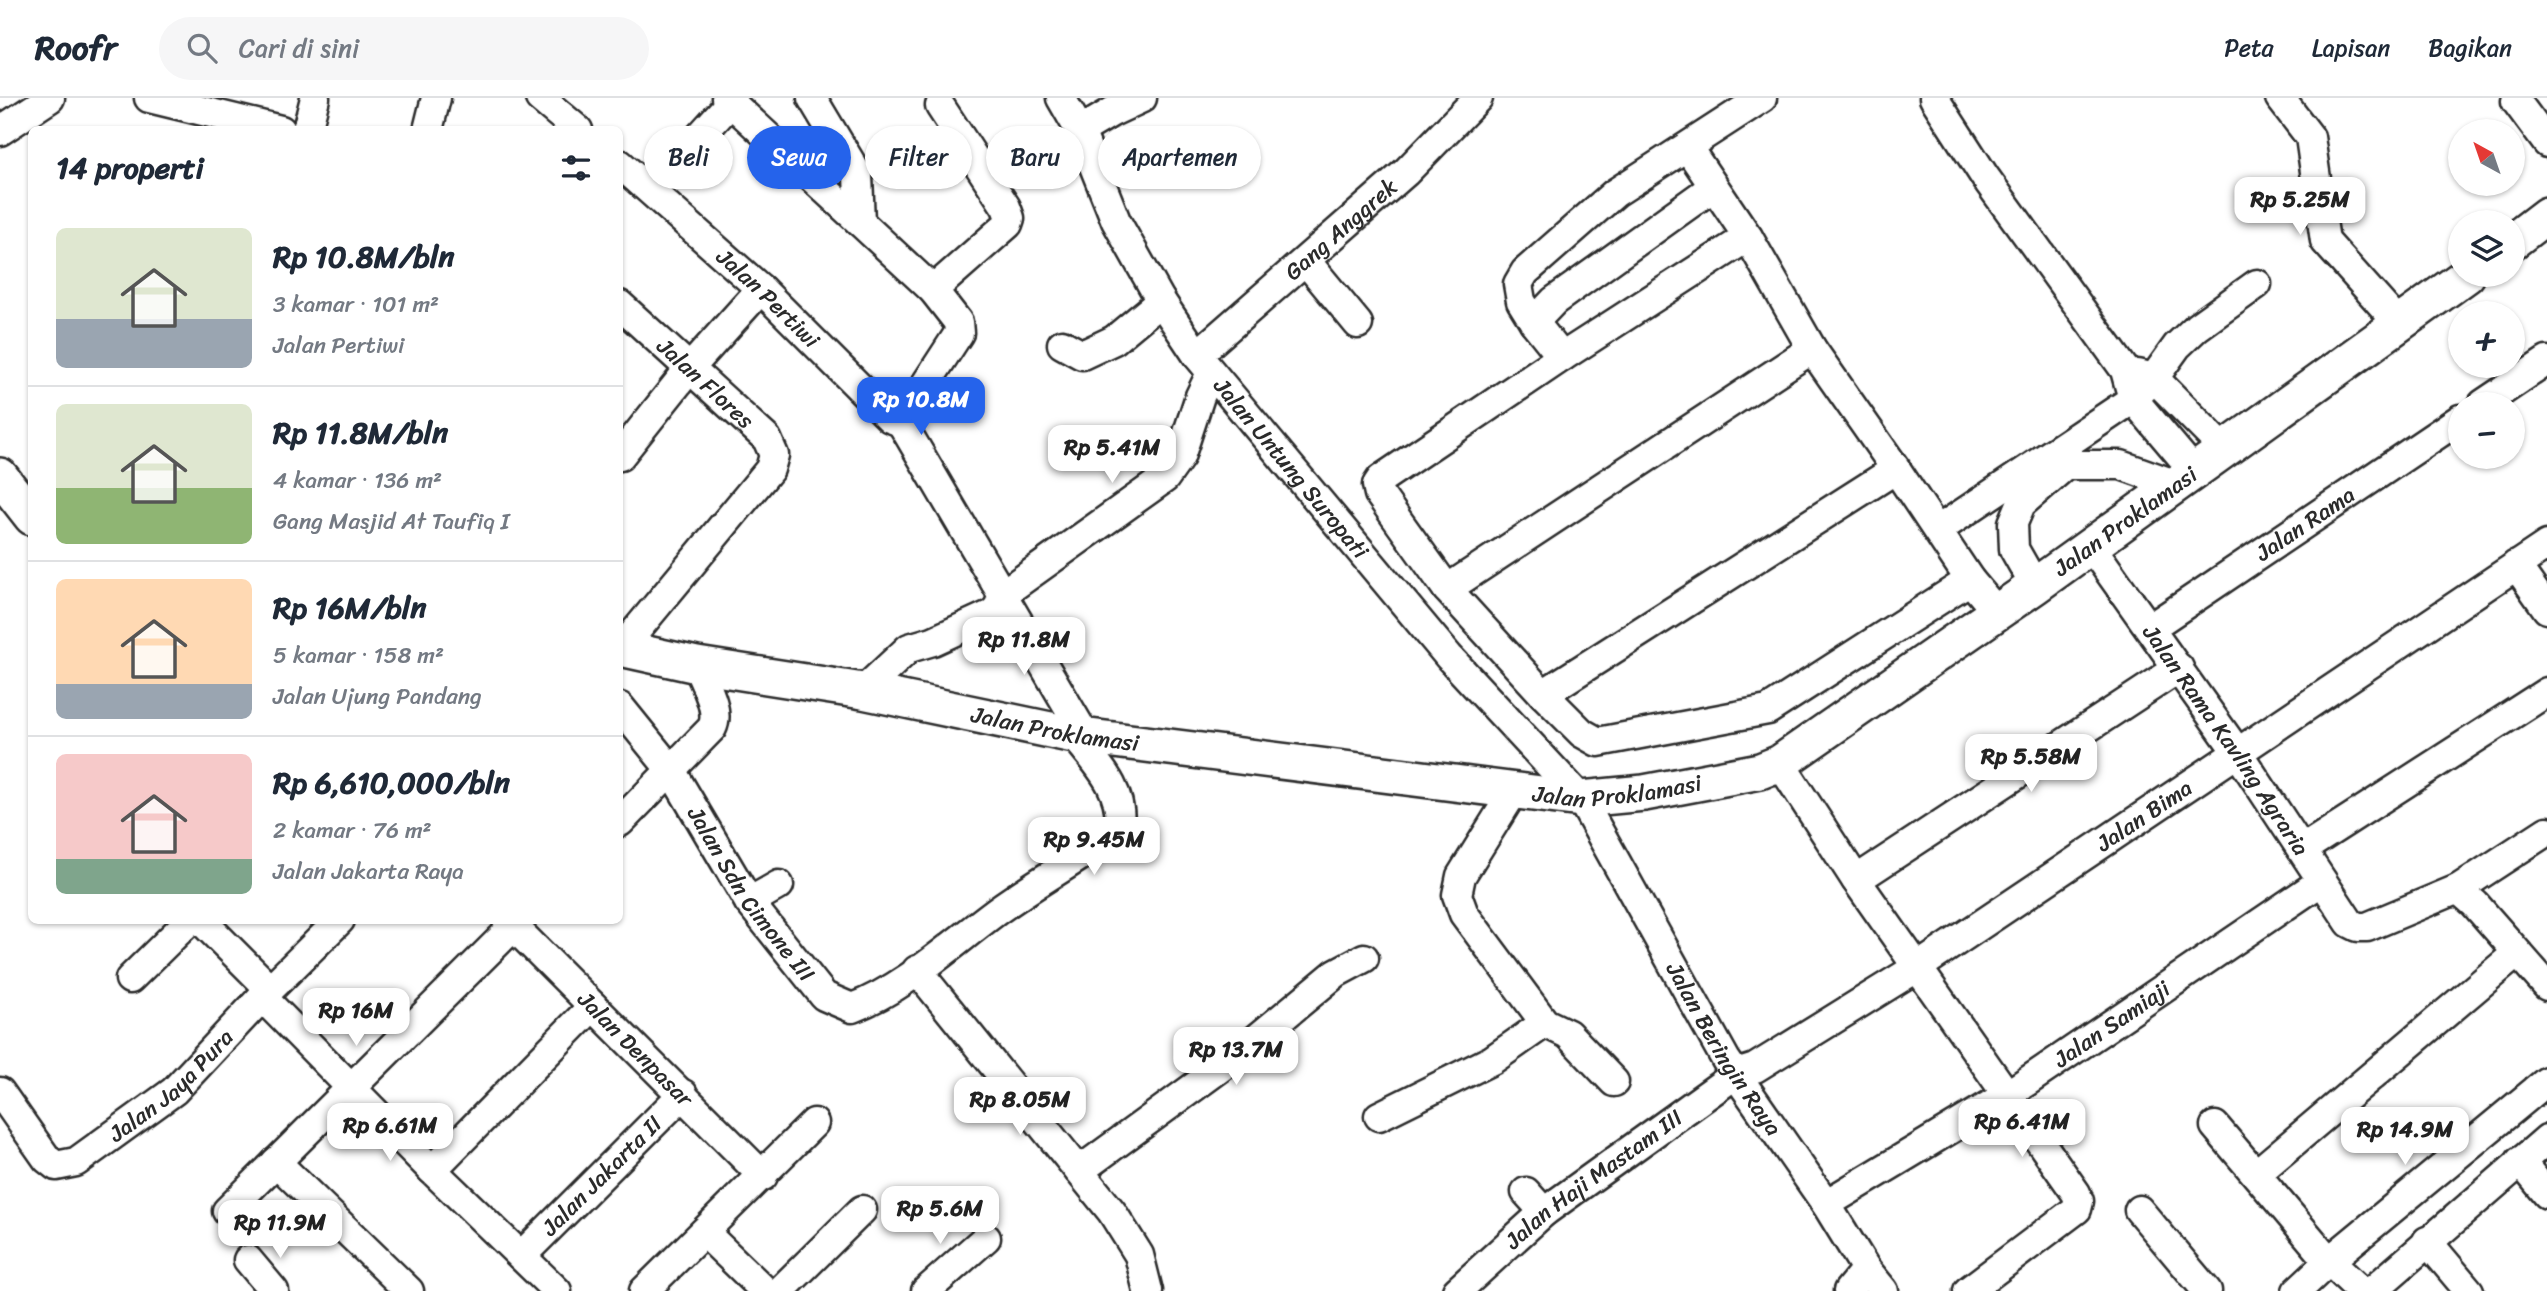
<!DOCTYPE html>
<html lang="id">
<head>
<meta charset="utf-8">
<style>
	:root { --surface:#fff; --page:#f6f6f7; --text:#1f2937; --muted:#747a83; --line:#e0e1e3; --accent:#2563eb }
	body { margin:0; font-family:Sriracha,sans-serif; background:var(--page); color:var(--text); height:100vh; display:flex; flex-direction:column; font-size:26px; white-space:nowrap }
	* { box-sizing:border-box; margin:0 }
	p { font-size:23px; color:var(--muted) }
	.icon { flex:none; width:38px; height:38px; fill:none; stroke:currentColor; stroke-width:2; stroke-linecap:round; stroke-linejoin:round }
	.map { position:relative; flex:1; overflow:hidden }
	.panel { position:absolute; left:28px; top:28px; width:595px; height:798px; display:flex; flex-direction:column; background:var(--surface); border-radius:10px; box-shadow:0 2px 5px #0004 }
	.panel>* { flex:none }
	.guide { position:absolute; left:644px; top:28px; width:665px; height:63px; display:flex; gap:14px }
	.needle { width:46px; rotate:320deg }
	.buttons { position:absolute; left:2448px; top:21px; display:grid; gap:14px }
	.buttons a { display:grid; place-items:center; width:77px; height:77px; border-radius:50%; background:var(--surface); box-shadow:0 2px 5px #0004; font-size:35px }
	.price { position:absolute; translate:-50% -60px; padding:0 16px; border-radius:14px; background:#fff; color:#222; font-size:23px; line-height:46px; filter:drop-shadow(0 2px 4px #0008) }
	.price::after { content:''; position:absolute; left:50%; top:42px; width:21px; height:16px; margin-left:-10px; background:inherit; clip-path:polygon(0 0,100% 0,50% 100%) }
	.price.selected { background:var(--accent); color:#fff }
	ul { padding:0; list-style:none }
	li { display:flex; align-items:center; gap:21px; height:175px; padding:0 28px }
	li+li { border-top:2px solid var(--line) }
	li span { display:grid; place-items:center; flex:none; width:196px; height:140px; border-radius:10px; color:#555 }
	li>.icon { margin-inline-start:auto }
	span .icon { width:84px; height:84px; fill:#fffc; stroke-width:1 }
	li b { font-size:30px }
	h2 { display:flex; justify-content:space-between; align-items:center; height:84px; padding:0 28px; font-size:30px }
	.chip { padding:0 24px; border-radius:32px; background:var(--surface); box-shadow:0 2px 5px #0004; font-size:24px; line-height:63px }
	.chip.selected { background:var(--accent); color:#fff }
	header { display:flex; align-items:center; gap:42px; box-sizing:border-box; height:98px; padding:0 35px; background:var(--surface); border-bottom:2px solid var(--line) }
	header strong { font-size:33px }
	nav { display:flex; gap:38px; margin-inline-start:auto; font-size:24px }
	.search { width:490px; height:63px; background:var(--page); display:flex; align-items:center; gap:18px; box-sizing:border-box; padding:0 24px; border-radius:38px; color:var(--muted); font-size:26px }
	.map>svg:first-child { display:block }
</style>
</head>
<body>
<header>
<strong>Roofr</strong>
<div class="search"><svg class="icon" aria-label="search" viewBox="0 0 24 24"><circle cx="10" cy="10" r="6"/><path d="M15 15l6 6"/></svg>Cari di sini</div>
<nav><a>Peta</a><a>Lapisan</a><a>Bagikan</a></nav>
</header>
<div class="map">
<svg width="2547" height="1193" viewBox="0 0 2547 1193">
	<rect width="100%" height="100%" fill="#fff"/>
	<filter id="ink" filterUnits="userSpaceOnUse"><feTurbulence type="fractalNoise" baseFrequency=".0143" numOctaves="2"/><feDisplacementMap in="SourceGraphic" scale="14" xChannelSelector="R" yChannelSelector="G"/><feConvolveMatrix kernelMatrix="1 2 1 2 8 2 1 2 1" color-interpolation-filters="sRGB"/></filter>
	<g filter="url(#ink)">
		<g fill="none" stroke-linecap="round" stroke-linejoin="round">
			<defs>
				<g id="minor">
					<path d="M149,0L281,32"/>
					<path d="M540,0L578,32"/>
					<path d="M726,0L860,124"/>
					<path id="s1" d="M1061,0L1080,33L1116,123L1161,203L1197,257L1449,559L1581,701L1726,962L1826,1106L1866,1171L1884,1193"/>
					<path d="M1934,0L1985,79L2125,272L2133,301L2193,372"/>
					<path d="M2280,0L2310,39L2325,143L2400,227"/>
					<path d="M2516,3L2547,45"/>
					<path d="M307,32L315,0"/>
					<path d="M428,32L436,0"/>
					<path d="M0,33L50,0"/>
					<path d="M1080,33L1112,14L1142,0"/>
					<path d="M1688,50L1748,139L1812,251L1896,371L1970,482L1997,514"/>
					<path id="s2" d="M620,66L761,191L890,320L901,324L959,235L958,224L933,192L860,124L858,77L812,0"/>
					<path d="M651,92L731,4"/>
					<path d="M1748,139L1562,259L1381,381L1377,387L1379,396L1447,491L1812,251"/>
					<path d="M1306,163L1358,226"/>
					<path d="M933,192L1008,126L1010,120L1006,109L940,8"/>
					<path id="s3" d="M620,207L767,341L774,357L770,371L620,552"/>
					<path d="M1534,224L1521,203L1518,186L1525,174L1615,95L1762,0"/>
					<path d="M1062,246L1082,257L1114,242L1161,203"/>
					<path id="s4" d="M1197,257L1406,74L1478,0"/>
					<path d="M1562,259L1534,224L1554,203L1713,89"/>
					<path d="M2138,276L2154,280L2223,350"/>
					<path d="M2483,306L2547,263"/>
					<path d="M901,324L1086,639"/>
					<path d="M620,358L690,270L761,191"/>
					<path d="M1938,432L2133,301L2154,280L2177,248L2197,229L2257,186"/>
					<path id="s5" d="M2090,447L2238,655L2350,825L2358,829H2367L2458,791L2547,733"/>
					<path d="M2516,467L2547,511"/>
					<path d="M2035,488L2014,451L2013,425L2021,406L2066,367H2121L2174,386"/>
					<path d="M1447,491L1543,596L1896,371"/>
					<path id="s6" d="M2150,530L2460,321"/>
					<path d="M863,593L909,550L933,543L992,516L998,510L1004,495L1165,380L1180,359L1200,298L1211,275"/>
					<path d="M1543,596L1582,635L1598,644L1768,612L1970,482"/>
					<path id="s7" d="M620,609L671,672L749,804L824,898L852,910C904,891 953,845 998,812C1037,784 1080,760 1119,732C1125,692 1097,666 1074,637"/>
					<path d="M1780,665L1856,782L2076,1095L2079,1103L2077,1111L1968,1193"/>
					<path d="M1514,693L1461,778L1457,797L1464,816L1545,925L1568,936L1614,984"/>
					<path d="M620,724L712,630C721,612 704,585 697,567"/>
					<path d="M2303,751L2547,594"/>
					<path d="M1856,782L2179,570"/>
					<path d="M2458,791L2475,806L2547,888"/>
					<path d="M749,804L779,787"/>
					<path d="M201,822L270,891"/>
					<path id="s8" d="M507,822L763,1078"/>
					<path d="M917,872L1112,1114L1139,1157L1148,1193"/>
					<path d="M130,881L190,822"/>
					<path d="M262,899L432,1072L557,1193"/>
					<path id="s9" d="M0,994L47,1061L56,1068L76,1064L174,993L262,899L340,822"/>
					<path d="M1379,1018L1492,962L1545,925"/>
					<path d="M2215,1028L2329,1163L2361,1193"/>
					<path d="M2520,1063L2547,1096"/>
					<path d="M276,1064L409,1193"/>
					<path d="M432,1072L593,908"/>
					<path d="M1079,1073L1231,962L1336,875L1364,860"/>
					<path d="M2256,1076L2517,855"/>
					<path d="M1526,1094L1544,1114"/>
					<path id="s10" d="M1826,1106L2007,997L2322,783"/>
					<path d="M2139,1112L2207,1193"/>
					<path d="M227,1113L520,822"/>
					<path d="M704,1134L765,1193"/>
					<path d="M2427,1143L2469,1193"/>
					<path id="s11" d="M521,1158L683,996"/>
					<path d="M248,1162L274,1193"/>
					<path d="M644,1193L814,1025"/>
					<path d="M780,1193L862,1112"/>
					<path d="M926,1193L986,1140"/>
					<path id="s12" d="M1457,1193L1544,1114L1736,976L1755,970L1918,869L2547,447"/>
					<path d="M1848,1193L1866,1171"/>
					<path d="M2297,1193L2329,1163L2547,983"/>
					<path d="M2372,1193L2547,1041"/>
				</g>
				<g id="major">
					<path d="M2513,143L2547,117"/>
					<path d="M0,378L32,419"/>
					<path id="s13" d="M620,550L697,567L863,593L1074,637L1581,701L1644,695L1760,673L1780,665L2035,488L2467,177"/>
				</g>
			</defs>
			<use href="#minor" stroke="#2b2b2b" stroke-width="33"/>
			<use href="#major" stroke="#2b2b2b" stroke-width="40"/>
			<use href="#minor" stroke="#fff" stroke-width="28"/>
			<use href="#major" stroke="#fff" stroke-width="35"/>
		</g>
	</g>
	<g text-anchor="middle" stroke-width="5" stroke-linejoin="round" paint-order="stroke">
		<g font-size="23" fill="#2b2b2b" stroke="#fff">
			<text dy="8" stroke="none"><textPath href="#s4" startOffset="191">Gang Anggrek</textPath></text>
			<text dy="8" stroke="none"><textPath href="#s2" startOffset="200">Jalan Pertiwi</textPath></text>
			<text dy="8" stroke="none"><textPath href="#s3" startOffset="116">Jalan Flores</textPath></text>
			<text dy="8" stroke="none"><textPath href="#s1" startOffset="439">Jalan Untung Suropati</textPath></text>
			<text dy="8" stroke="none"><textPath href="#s13" startOffset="1598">Jalan Proklamasi</textPath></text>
			<text dy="8" stroke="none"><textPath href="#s6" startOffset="187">Jalan Rama</textPath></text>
			<text dy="8" stroke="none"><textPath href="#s13" startOffset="443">Jalan Proklamasi</textPath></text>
			<text dy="8" stroke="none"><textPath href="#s5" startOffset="238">Jalan Rama Kavling Agraria</textPath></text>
			<text dy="8" stroke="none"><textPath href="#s13" startOffset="1010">Jalan Proklamasi</textPath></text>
			<text dy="8" stroke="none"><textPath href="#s12" startOffset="838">Jalan Bima</textPath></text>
			<text dy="8" stroke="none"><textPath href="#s7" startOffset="229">Jalan Sdn Cimone III</textPath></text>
			<text dy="8" stroke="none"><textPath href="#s10" startOffset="338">Jalan Samiaji</textPath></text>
			<text dy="8" stroke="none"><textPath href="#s8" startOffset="182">Jalan Denpasar</textPath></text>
			<text dy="8" stroke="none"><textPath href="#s1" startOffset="1167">Jalan Beringin Raya</textPath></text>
			<text dy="8" stroke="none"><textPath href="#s9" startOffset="236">Jalan Jaya Pura</textPath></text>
			<text dy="8" stroke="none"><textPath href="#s11" startOffset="114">Jalan Jakarta II</textPath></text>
			<text dy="8" stroke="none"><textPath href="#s12" startOffset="177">Jalan Haji Mastam III</textPath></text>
		</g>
	</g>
</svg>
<div class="buttons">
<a><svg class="needle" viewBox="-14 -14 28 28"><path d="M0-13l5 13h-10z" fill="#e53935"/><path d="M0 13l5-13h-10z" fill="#747a83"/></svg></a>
<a><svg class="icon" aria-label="layers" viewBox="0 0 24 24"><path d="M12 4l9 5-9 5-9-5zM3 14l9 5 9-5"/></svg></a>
<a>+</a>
<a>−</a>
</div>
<b class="price" style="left:2300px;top:139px">Rp 5.25M</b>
<b class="price selected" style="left:921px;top:339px">Rp 10.8M</b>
<b class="price" style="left:1112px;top:387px">Rp 5.41M</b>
<b class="price" style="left:1024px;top:579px">Rp 11.8M</b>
<b class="price" style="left:2031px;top:696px">Rp 5.58M</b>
<b class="price" style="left:1094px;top:779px">Rp 9.45M</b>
<b class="price" style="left:356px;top:950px">Rp 16M</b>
<b class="price" style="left:1236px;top:989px">Rp 13.7M</b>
<b class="price" style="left:1020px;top:1039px">Rp 8.05M</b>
<b class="price" style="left:2022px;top:1061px">Rp 6.41M</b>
<b class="price" style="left:390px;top:1065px">Rp 6.61M</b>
<b class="price" style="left:2405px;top:1069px">Rp 14.9M</b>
<b class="price" style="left:940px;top:1148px">Rp 5.6M</b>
<b class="price" style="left:280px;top:1162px">Rp 11.9M</b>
<div class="guide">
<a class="chip">Beli</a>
<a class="chip selected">Sewa</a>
<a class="chip">Filter</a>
<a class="chip">Baru</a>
<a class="chip">Apartemen</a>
</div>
<section class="panel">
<h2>14 properti<svg class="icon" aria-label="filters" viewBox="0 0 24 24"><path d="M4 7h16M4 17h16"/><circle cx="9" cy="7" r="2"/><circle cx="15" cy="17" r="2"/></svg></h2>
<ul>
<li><span style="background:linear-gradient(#dfe7d0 65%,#9aa5b1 0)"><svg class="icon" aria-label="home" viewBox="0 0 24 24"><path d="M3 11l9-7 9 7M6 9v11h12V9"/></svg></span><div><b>Rp 10.8M/bln</b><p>3 kamar · 101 m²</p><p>Jalan Pertiwi</p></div></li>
<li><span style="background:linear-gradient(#dfe7d0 60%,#8fb573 0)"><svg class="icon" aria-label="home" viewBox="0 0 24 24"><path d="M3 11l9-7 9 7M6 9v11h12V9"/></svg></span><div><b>Rp 11.8M/bln</b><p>4 kamar · 136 m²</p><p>Gang Masjid At Taufiq I</p></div></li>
<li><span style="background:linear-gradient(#ffd9b3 75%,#9aa5b1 0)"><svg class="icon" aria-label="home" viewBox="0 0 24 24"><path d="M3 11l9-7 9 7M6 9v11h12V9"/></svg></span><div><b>Rp 16M/bln</b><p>5 kamar · 158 m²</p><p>Jalan Ujung Pandang</p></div></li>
<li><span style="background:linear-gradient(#f6c9c9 75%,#7fa58c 0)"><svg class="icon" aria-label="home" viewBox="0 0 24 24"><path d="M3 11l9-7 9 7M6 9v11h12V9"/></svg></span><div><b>Rp 6,610,000/bln</b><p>2 kamar · 76 m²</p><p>Jalan Jakarta Raya</p></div></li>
</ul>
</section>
</div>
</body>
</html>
